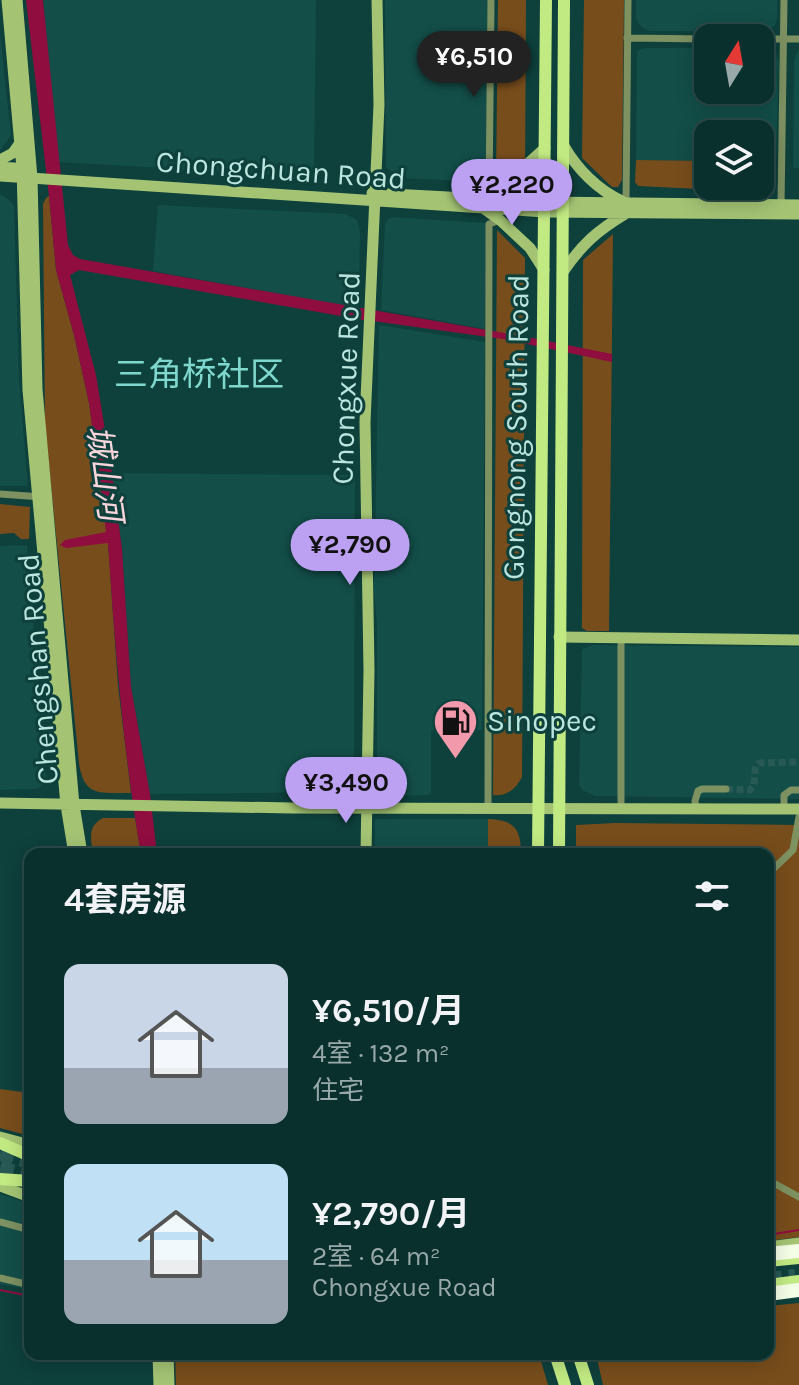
<!DOCTYPE html>
<html lang="zh">
<head>
<meta charset="utf-8">
<style>
	:root { --surface:#0a302d; --page:#183c39; --text:#f1f3f6; --muted:#99a9aa; --line:#2a4b49; --accent:#bca0f2 }
	body { margin:0; font-family:Karla,"Noto Sans SC",sans-serif; background:var(--page); color:var(--text); height:100vh; display:flex; flex-direction:column; font-size:30px; white-space:nowrap }
	* { box-sizing:border-box; margin:0 }
	p { font-size:26px; color:var(--muted) }
	.icon { flex:none; width:44px; height:44px; fill:none; stroke:currentColor; stroke-width:2; stroke-linecap:round; stroke-linejoin:round }
	.map { position:relative; flex:1; overflow:hidden }
	.details { position:absolute; left:24px; top:848px; width:750px; height:512px; display:flex; flex-direction:column; background:var(--surface); border-radius:16px; box-shadow:0 4px 20px #0003,0 0 0 2px var(--line) }
	.details>* { flex:none }
	.needle { width:52px; rotate:11deg }
	.controls { position:absolute; left:694px; top:24px; display:grid; gap:16px }
	.controls a { display:grid; place-items:center; width:80px; height:80px; border-radius:16px; background:var(--surface); box-shadow:0 4px 20px #0003,0 0 0 2px var(--line); font-size:40px }
	.price { position:absolute; translate:-50% -68px; padding:0 18px; border-radius:28px; background:var(--accent); color:#111; font-size:26px; line-height:52px; filter:drop-shadow(0 2px 4px #0008) }
	.price::after { content:''; position:absolute; left:50%; top:48px; width:24px; height:18px; margin-left:-12px; background:inherit; clip-path:polygon(0 0,100% 0,50% 100%) }
	.price.active { background:#222; color:#fff }
	ul { padding:0; list-style:none }
	li { display:flex; align-items:center; gap:24px; height:200px; padding:0 40px }
	li span { display:grid; place-items:center; flex:none; width:224px; height:160px; border-radius:16px; color:#555 }
	li>.icon { margin-inline-start:auto }
	span .icon { width:96px; height:96px; fill:#fffc; stroke-width:1 }
	li b { font-size:34px }
	h2 { display:flex; justify-content:space-between; align-items:center; height:96px; padding:0 40px; font-size:34px }
	.map>svg:first-child { display:block }
</style>
</head>
<body>
<div class="map">
<svg width="799" height="1385" viewBox="0 0 799 1385">
	<rect width="100%" height="100%" fill="#0e403c"/>
	<path fill="#134e49" d="M43,0H316L314,177L59,162Z
		M385,0H488L487,182L400,178L386,167Z
		M636,0H777V17L775,26L767,31H650L643,28L638,23L636,18Z
		M0,34L11,135L0,151Z
		M645,48H708V90H760V48L774,50L779,61L776,161H760V134H708V161L636,160L637,53L638,50Z
		M799,49V168H793L794,60Z
		M0,194L8,199L14,205L19,380L28,486H0Z
		M158,205L346,214L357,220L360,232L359,308L153,271Z
		M392,217L486,223L485,329L381,310L385,223L388,219Z
		M379,325L485,342L482,730H431V792L429,795L389,796L380,791L377,786V623L374,592Z
		M112,473L355,475L354,792L150,794L131,687L122,549Z
		M15,545L27,546L46,780L44,785L36,789L0,790V546Z
		M593,645L799,647V799L595,796L582,790L579,785L582,649Z
		M375,819H488V854H375Z
		M0,1194L30,1204V1290L0,1284Z"/>
	<path fill="#784d1c" d="M498,0H526L525,182L522,185L496,184Z
		M584,0H624L622,180L618,187H612L582,158Z
		M636,160L708,161V186H760V161H776C776,174 778,189 763,192L638,186L635,182Z
		M49,196L56,270L74,335L89,403L108,543L118,686L131,793C102,792 84,799 79,763L45,425L43,204L46,198Z
		M497,230L525,258L522,777C516,789 506,797 493,795Z
		M613,234L609,631H587L582,628L583,260Z
		M0,504L30,507L29,539H21L14,533L0,534Z
		M103,818H135L141,854H93C91,839 87,826 103,818Z
		M488,819C514,820 521,828 521,854H488Z
		M615,823L799,825V1237L768,1241V854H576V825Z
		M0,1089L30,1093V1136L0,1128Z
		M799,1303V1385H603L596,1354H768V1306Z
		M175,1354H539L548,1385H176Z"/>
	<path fill="#900d40" d="M26,0H43L68,245L73,255L80,259L522,336L612,354V362L503,339L358,319L79,270L70,275L96,375L112,473L122,549L131,687L150,794L157,854H141C123,751 115,647 108,543L66,548L60,545L65,540L106,532L89,403L74,335L56,270L49,196Z"/>
	<g fill="none" stroke-linecap="round" stroke-linejoin="round">
		<path stroke="#900d40" stroke-width="2" d="M768,1235L799,1230
			M0,1290L30,1296"/>
		<path stroke="#285954" stroke-width="7" stroke-dasharray="7 3.5" stroke-linecap="butt" d="M726,789L750,790L754,786L755,769L759,763L799,762"/>
		<path stroke="#285954" stroke-width="14" stroke-dasharray="14 7" stroke-linecap="butt" d="M0,1154L30,1162
			M0,1168L30,1176
			M768,1279L795,1276"/>
		<path stroke="#7d9161" stroke-width="7" d="M627,38L708,39
			M760,39H799
			M489,198L491,0
			M626,203L628,0
			M781,206L784,0
			M0,494L42,497
			M621,637V809
			M488,807L489,224L500,220
			M696,809L695,801L698,791L702,789H726
			M784,810V795L791,790H799
			M768,874L793,850L799,817
			M768,1180L799,1197
			M0,1222L30,1230
			M0,1278L30,1285"/>
		<path stroke="#a4c474" stroke-width="11" d="M7,0L22,168L28,390L66,805L74,854
			M17,0L32,178L37,389L74,805L82,854
			M564,146C577,169 598,190 622,201
			M0,160L13,153L20,143
			M0,167L27,169
			M0,176L545,212L799,214
			M372,193L545,202L799,205
			M489,199L545,148
			M483,208L500,220L530,248L544,270
			M563,272C582,244 597,231 625,214
			M559,637L799,640
			M0,803L292,808L799,809
			M366,854L369,670L365,422L379,105L377,0
			M0,1137L30,1145
			M0,1186L30,1197
			M768,1247L799,1243
			M158,1354L159,1385
			M168,1354L169,1385"/>
		<path stroke="#c2ea83" stroke-width="12" d="M538,854L546,0
			M559,854L564,0
			M0,1143L30,1156
			M0,1179L30,1181
			M768,1261L799,1258
			M768,1285L799,1281
			M555,1354L565,1385
			M578,1354L588,1385"/>
		<path stroke="#f4fee7" stroke-width="14" d="M768,1254L799,1251
			M768,1294L799,1290"/>
	</g>
	<defs>
		<symbol id="fuel-pin" viewBox="-11 -11 22 30"><path d="M0 17L-7.5 6A9.5 9.5 0 1 1 7.5 6Z" fill="#f29aac" stroke="#0e403c"/><path d="M-5.5-6h7V0h2V4h1.3V-2.5L3-4.5l.8-.8L6-3V5H2.5V1h-1V6h-7ZM-4.2-4.7v3.2H.2V-4.7Z" fill="#111"/></symbol>
	</defs>
	<g fill-rule="evenodd">
		<use href="#fuel-pin" x="430" y="696" width="51" height="69"/>
	</g>
	<g text-anchor="middle" stroke-width="6" stroke-linejoin="round" paint-order="stroke">
		<g font-size="30" fill="#bbe5df" stroke="#0e403c">
			<text transform="translate(281 170) rotate(4)" y="10">Chongchuan Road</text>
			<text transform="translate(346 378) rotate(-88)" y="10">Chongxue Road</text>
			<text transform="translate(516 427) rotate(-89)" y="10">Gongnong South Road</text>
			<text transform="translate(38 669) rotate(-95)" y="10">Chengshan Road</text>
		</g>
		<g font-size="30" fill="#bbe5df" stroke="#0e403c" text-anchor="start">
			<text x="487" y="731">Sinopec</text>
		</g>
		<g font-size="32" font-style="italic" fill="#f8d6dc" stroke="#0e403c">
			<text transform="translate(105 473) rotate(82)" y="11">城山河</text>
		</g>
		<g font-size="34" fill="#7fd8ce" stroke="#0e403c">
			<text x="199" y="386">三角桥社区</text>
		</g>
	</g>
</svg>
<div class="controls">
<a><svg class="needle" viewBox="-14 -14 28 28"><path d="M0-13l5 13h-10z" fill="#e53935"/><path d="M0 13l5-13h-10z" fill="#99a9aa"/></svg></a>
<a><svg class="icon" aria-label="layers" viewBox="0 0 24 24"><path d="M12 4l9 5-9 5-9-5zM3 14l9 5 9-5"/></svg></a>
</div>
<b class="price active" style="left:474px;top:99px">¥6,510</b>
<b class="price" style="left:512px;top:227px">¥2,220</b>
<b class="price" style="left:350px;top:587px">¥2,790</b>
<b class="price" style="left:346px;top:825px">¥3,490</b>
<section class="details">
<h2>4套房源<svg class="icon" aria-label="filters" viewBox="0 0 24 24"><path d="M4 7h16M4 17h16"/><circle cx="9" cy="7" r="2"/><circle cx="15" cy="17" r="2"/></svg></h2>
<ul>
<li><span style="background:linear-gradient(#c9d6e8 65%,#9aa5b1 0)"><svg class="icon" aria-label="home" viewBox="0 0 24 24"><path d="M3 11l9-7 9 7M6 9v11h12V9"/></svg></span><div><b>¥6,510/月</b><p>4室 · 132 m²</p><p>住宅</p></div></li>
<li><span style="background:linear-gradient(#bfe0f5 60%,#9aa5b1 0)"><svg class="icon" aria-label="home" viewBox="0 0 24 24"><path d="M3 11l9-7 9 7M6 9v11h12V9"/></svg></span><div><b>¥2,790/月</b><p>2室 · 64 m²</p><p>Chongxue Road</p></div></li>
</ul>
</section>
</div>
</body>
</html>
